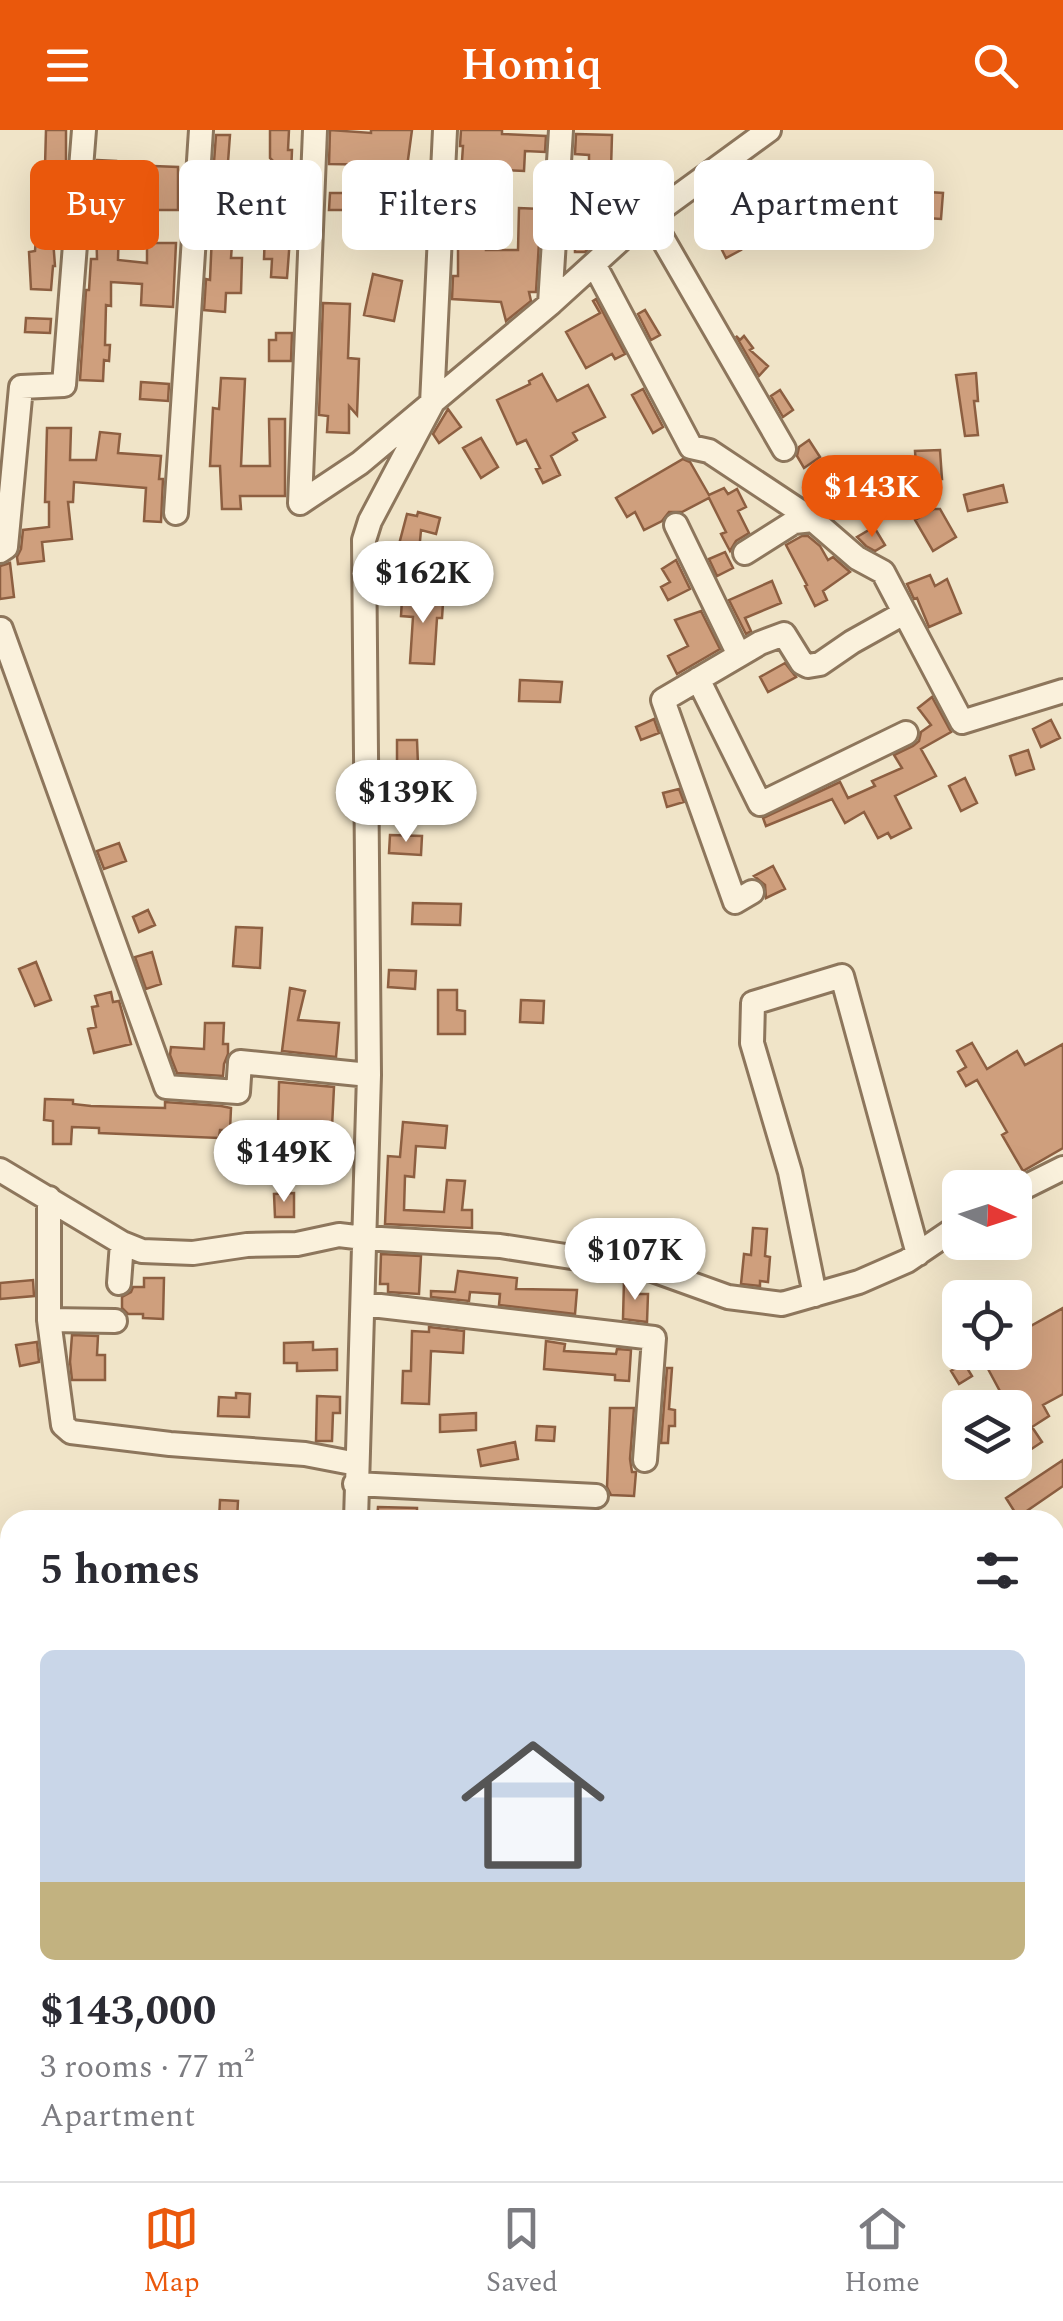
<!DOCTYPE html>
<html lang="en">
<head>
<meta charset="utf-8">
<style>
	:root { --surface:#fff; --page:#f7f7f7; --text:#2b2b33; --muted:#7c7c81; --line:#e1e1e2; --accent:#ea580c }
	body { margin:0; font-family:Spectral,serif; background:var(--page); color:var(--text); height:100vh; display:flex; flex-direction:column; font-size:38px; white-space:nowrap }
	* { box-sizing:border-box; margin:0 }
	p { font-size:32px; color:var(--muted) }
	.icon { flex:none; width:55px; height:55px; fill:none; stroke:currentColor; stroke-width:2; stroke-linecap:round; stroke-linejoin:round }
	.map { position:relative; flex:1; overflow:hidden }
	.drawer { position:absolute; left:0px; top:1380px; width:1065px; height:672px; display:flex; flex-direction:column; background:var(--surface); border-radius:30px 30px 0 0; box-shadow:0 10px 40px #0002 }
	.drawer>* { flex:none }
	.banner { position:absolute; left:30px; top:30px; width:1005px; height:90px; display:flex; gap:20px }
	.needle { width:65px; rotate:93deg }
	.controls { position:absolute; left:942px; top:1040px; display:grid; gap:20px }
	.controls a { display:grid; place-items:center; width:90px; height:90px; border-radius:15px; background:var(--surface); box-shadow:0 10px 40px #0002; font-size:50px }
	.price { position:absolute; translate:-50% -85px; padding:0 22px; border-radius:35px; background:#fff; color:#222; font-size:32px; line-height:65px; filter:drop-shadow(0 2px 5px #0008) }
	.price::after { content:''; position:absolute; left:50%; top:60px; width:30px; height:22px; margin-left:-15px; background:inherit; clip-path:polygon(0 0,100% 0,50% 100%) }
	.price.active { background:var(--accent); color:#fff }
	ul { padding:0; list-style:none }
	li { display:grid; align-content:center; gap:20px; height:530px; padding:0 40px }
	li+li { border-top:2px solid var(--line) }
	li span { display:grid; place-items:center; height:310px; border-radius:15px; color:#555 }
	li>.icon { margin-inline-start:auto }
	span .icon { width:180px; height:180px; fill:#fffc; stroke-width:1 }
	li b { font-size:42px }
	h2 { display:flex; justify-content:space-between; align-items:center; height:120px; padding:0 40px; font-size:42px }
	.tag { padding:0 35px; border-radius:15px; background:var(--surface); box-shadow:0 10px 40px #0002; font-size:35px; line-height:90px }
	.tag.active { background:var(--accent); color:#fff }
	header { display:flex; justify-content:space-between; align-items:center; height:130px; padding:0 40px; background:var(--accent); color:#fff; font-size:45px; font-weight:600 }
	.tabs { display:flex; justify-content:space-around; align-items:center; height:140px; border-top:2px solid var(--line); background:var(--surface); font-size:28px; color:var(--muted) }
	.tabs a { display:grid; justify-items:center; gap:5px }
	.tabs .active { color:var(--accent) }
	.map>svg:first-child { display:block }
</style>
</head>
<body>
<header><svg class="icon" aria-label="menu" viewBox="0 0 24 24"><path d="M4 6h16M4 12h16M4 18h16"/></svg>Homiq<svg class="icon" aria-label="search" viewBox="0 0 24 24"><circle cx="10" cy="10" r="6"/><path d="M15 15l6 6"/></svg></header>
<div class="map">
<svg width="1063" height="2051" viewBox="0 0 1063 2051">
	<rect width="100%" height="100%" fill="#f0e4c8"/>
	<path fill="#cf9f7d" stroke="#8d5f41" stroke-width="2.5" d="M46,0H66V32L61,68L39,67L41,35L45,36Z
		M270,0H289L288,20H292L290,69H293L287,148L271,147L272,129H264L265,102L233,100L231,128H242L241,163H226L225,182L204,180L206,149L210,150L212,104H215V64L244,65L243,82L270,84L274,32L270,28Z
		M330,0L371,3V0H412L407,37H404L401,92L377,91V74L383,75L384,35L329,34Z
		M461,0H502V4L546,6L545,22L525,21L524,41L499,40L497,70H488L486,120H518L519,78L541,79L536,162H529L531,171L506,191L501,172L452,169L453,146H458V90L463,16H460Z
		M576,4L612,5L610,73H605L604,79H602V95H598V110H592L591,116L585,122H575L574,57L589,58V25L575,24Z
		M216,5H230L228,32H214Z
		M97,30L116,31L115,43L124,44V57H120L118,130L147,133V113H176L173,177L141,175L142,154L111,152V176L106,175L105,215H110L109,231L104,230L103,251L80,250L86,160H89L91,129H97L95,52Z
		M153,36L178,37V80H156V51H152Z
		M795,41L802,61L789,65L782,46Z
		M823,43L837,45L835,65L821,63Z
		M928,62L943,63L941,89L926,88Z
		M330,63H345V80H329Z
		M751,90L757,99L737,111L741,120L726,128L712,100L728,91Z
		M37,94L61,96L60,110L53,109L55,136H53L51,160L31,159L29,122L35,121Z
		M373,144L402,151L394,191L364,185Z
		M596,169L625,224L615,229L612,224L586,238L566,202L600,183L593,171Z
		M323,173L350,174L348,228L359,229L357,285L349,276V303L327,302L328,286L319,285Z
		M645,180L660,205L651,210L638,184Z
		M26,188L51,189L50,203L25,202Z
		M276,203H292L291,231H269V210H276Z
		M736,206L740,210L744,206L753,218L750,220L768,236L759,246Z
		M976,243L978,271H974L978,305L965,306L956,245Z
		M542,244L557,271L588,255L605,287L573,303L577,310L551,326L560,345L543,353L536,339L540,338L526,310L517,314L497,270L530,254L529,251Z
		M221,248L245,249L241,336H270L269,289H285V366H240L241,379H222L220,336H210L213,278L219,279Z
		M141,252L169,254L168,271L140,269Z
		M643,259L663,297L653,303L632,265Z
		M780,260L793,280L783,287L771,266Z
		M448,279L461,297L439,313L433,304Z
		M47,298H71L70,330H96L100,302L120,304L118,323L161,326L159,349H163L161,392L144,391L146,358L74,352L73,372H68L72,409L42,412L44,431L18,434L17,427L21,419L23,400L49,397V372H45Z
		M481,308L498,337L481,348L463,318Z
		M809,310L820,327L804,338L797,326L799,317Z
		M940,320L942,349L917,350L915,321Z
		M683,329L690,332L709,365L724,358L728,364L737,359L746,377L738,381L749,403L736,411L730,421L721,404L726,402L709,368L682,382H669L662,391L644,400L635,382L627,387L616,368Z
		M1003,355L1007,372L968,381L964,365Z
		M934,379H940L956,407L933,421L915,390Z
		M418,382L440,388L436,404L421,400L418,433L388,430L390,417L398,418L407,384L417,386Z
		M874,397L885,415L875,421L866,416L857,407Z
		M802,406H808L820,416L828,430L833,427L850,442L823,461L827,470L815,476L805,456L807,455L786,415Z
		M725,422L733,438L717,446L709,429Z
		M676,430L690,459L668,470L661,457L670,452L662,439Z
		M10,433L14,467L0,469V436Z
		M930,445L935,456L947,449L961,483L929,497L917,468L914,469L907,454Z
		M772,451L781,473L745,488L751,501L746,504L729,470Z
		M417,464L436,465V473H443L442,488H437L434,534L410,533L413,487L401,486L402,469L416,470Z
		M701,481L720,519L677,544L668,526L688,516L675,490Z
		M785,533L796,547L768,562L760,547Z
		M520,550L562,552L560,572L519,571Z
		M932,567L951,602L921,619L936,646L895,666L911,698L891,708L888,703L878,708L864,682L845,693L832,669L766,696L763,688L840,652L848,668L875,656L872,651L902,638L894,625L913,616L919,611L921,602L931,595L918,578Z
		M654,589L659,603L641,610L636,597Z
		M1051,590L1060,608L1041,617L1033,599Z
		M397,610H417L418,635L397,633Z
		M1028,620L1034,639L1016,645L1010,626Z
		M965,648L977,673L961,681L949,656Z
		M679,659L684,672L667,677L663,663Z
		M390,705L422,706L421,725L389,723Z
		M119,713L126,731L104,739L97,721Z
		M773,736L785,759L766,768L765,755L754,746Z
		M413,773L461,774L460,795L412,794Z
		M148,780L155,795L139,802L133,787Z
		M236,797L262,798L260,838L233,836Z
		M152,822L161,854L146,859L135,827Z
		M36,832L51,870L35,876L19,839Z
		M389,840L416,841L415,859L388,857Z
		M290,858L305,861L298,890L339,893L336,927L282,921Z
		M438,860H457V880L465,881V904H438Z
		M111,862L113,872L119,871L131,914L94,923L88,899L96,897L92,877L98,876L95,866Z
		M521,870L544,871L543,893L520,892Z
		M205,893H224L223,914H228V924L224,934L223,946L177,943L170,925L171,917L204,919Z
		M972,913L987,939L1017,921L1025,935L1063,914V1018L1023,1041L1002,1005L1007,1002L977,950L966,956L958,942L966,937L957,921Z
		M279,952L334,957L332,997L278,995Z
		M45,969L73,970V974L91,976L165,978V972L221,976L231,978L230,1000H220L219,1008L99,1003V998L72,997L71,1014H53V991L44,990Z
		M403,992L447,996L445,1018L416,1016L414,1047L405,1046L404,1080L444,1082L447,1050L465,1051L462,1080H472V1098L385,1094L388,1026L400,1027Z
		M294,1063V1087H275L274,1064Z
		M753,1098L767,1099L765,1126L770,1127L768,1152L760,1151V1156L741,1154L744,1124L751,1125Z
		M381,1124L421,1126L419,1164L388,1162V1154H380Z
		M458,1141L517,1148L516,1159L577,1160L575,1184L499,1175L500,1164L470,1162L469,1171L431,1167V1161L455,1162Z
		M144,1148H164L163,1189L143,1188V1184H128L122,1178V1167L131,1162L133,1157H144Z
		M33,1150L34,1166L0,1169V1153Z
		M624,1150L638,1152V1164H648L647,1192L623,1189Z
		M1063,1178V1264L1043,1275L1049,1286L1032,1297L1042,1312L1015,1330V1278H980L1002,1265L987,1237L1027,1215L1020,1202Z
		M429,1197L464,1201L463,1223L431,1221L429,1274L402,1273L403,1241H411L412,1201L429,1202Z
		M72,1205L98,1206L97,1225H105V1250H72L70,1232Z
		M546,1211L565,1214L564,1221L616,1224L617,1219L631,1220L629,1251L615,1250V1245L544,1239Z
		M37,1212L39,1232L20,1236L16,1215Z
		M313,1212V1220L337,1219V1240L297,1241V1233H284V1213Z
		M964,1233L972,1246L959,1254L951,1241Z
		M667,1238H672L669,1279L675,1280V1296H669L668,1313H661Z
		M236,1263L250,1264L249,1287L218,1286L219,1267L236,1268Z
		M317,1266L340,1267V1283H333L332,1311H316Z
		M610,1278H634L630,1329L632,1342H636L634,1366L611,1365L607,1357Z
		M476,1283V1300L440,1302V1285Z
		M537,1296L555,1297L554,1311L536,1310Z
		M515,1312L518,1329L481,1336L478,1320Z
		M1063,1330V1356L1018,1387L1006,1368Z
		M220,1370L238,1371L237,1390H219Z
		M378,1377L417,1378V1390H377Z"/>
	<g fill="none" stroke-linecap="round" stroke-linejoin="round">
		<defs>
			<path id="minor" d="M650,87L784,319
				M594,134L691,317L709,321L813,390
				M550,174L561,0
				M300,373L360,333L550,174L628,103L769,0
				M300,373L315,0
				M176,383L201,0
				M676,395L739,525
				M0,421L6,417L21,257L64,255L84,0
				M745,423L794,392L813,390L857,428L883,442L962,592L1063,561
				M1,499L166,957L238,962L240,932L369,945
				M698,549L760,674L906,603
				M752,762L735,772L663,570L760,513L784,504L802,533L808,536L820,534L852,512L904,483
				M0,1040L122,1113L142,1121L193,1123L247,1115L297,1114L339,1105L364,1108L500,1116L650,1139L728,1167L782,1174L859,1152L907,1131L960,1095
				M1015,1062L1063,1038
				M49,1068V1190L63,1295L71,1302L170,1314L305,1324L357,1334
				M119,1153L122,1113
				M815,1165L790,1042L752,913L753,873L842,846L918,1124
				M363,1174L654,1208L645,1330
				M49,1190L115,1191
				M355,1354L596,1366
				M356,1390L369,945L364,410L370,391L432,274L445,0
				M1055,1478L1063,1477
				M1055,1607H1063
				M0,1714L10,1713
				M0,1821L10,1788
				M829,2042L831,2051
				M380,2051V2042
				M1059,2051L1063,2029"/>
			<path id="highway" d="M1055,2016L1063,2013
				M963,2051L985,2042"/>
		</defs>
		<use href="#minor" stroke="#8d765c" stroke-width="28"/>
		<use href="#highway" stroke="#5b4430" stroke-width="38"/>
		<use href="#minor" stroke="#faf1dc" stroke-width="22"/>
		<use href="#highway" stroke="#e0a458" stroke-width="32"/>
	</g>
</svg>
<div class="controls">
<a><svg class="needle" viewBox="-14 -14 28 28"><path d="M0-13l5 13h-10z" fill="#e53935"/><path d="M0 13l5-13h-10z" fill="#7c7c81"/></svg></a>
<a><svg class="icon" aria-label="locate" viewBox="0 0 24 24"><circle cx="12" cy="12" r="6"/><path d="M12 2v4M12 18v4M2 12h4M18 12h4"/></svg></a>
<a><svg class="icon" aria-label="layers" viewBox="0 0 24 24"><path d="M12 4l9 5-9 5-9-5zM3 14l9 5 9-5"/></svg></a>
</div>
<b class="price active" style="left:872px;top:410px">$143K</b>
<b class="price" style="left:423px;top:496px">$162K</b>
<b class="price" style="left:406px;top:715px">$139K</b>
<b class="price" style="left:284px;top:1075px">$149K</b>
<b class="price" style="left:635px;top:1173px">$107K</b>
<div class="banner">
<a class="tag active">Buy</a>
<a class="tag">Rent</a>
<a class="tag">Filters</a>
<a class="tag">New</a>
<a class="tag">Apartment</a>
</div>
<section class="drawer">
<h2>5 homes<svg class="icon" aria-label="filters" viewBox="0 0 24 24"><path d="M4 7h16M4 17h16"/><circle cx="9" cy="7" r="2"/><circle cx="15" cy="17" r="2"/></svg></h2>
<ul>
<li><span style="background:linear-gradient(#c9d6e8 75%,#c2b280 0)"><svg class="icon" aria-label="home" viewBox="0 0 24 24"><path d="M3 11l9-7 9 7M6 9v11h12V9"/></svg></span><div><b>$143,000</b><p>3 rooms · 77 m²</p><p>Apartment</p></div></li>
</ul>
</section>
</div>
<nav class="tabs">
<a class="active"><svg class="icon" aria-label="map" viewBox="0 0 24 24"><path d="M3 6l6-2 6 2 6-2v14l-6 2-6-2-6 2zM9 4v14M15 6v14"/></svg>Map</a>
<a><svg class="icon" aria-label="saved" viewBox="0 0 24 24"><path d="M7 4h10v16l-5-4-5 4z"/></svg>Saved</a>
<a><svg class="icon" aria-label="home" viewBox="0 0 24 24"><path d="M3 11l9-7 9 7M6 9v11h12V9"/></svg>Home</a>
</nav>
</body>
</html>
